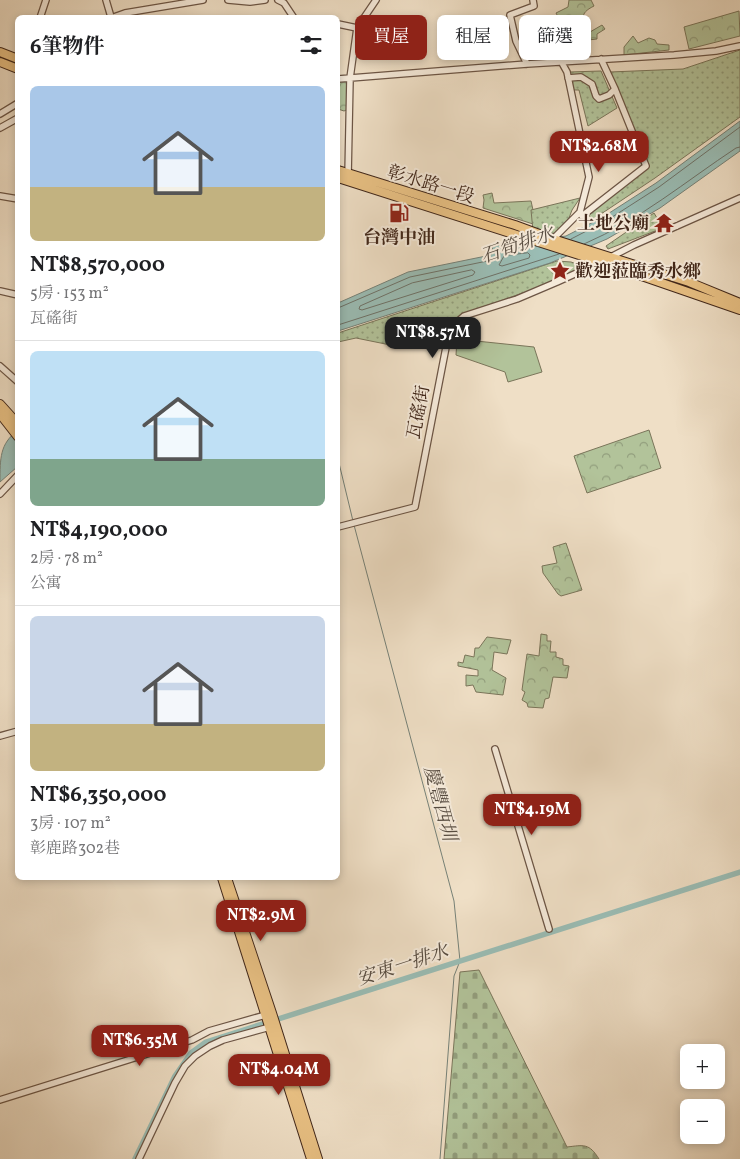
<!DOCTYPE html>
<html lang="zh-TW">
<head>
<meta charset="utf-8">
<style>
	:root { --surface:#fff; --page:#f6f6f6; --text:#202124; --muted:#757577; --line:#e0e0e0; --accent:#8f2418 }
	body { margin:0; font-family:Vollkorn,"Noto Serif TC",serif; background:var(--page); color:var(--text); height:100vh; display:flex; flex-direction:column; font-size:19px; white-space:nowrap }
	* { box-sizing:border-box; margin:0 }
	p { font-size:16px; color:var(--muted) }
	.icon { flex:none; width:28px; height:28px; fill:none; stroke:currentColor; stroke-width:2; stroke-linecap:round; stroke-linejoin:round }
	.map { position:relative; flex:1; overflow:hidden }
	.details { position:absolute; left:15px; top:15px; width:325px; height:865px; display:flex; flex-direction:column; background:var(--surface); border-radius:8px; box-shadow:0 2px 8px #0003 }
	.details>* { flex:none }
	.hud { position:absolute; left:355px; top:15px; width:310px; height:45px; display:flex; gap:10px }
	.tools { position:absolute; left:680px; top:1044px; display:grid; gap:10px }
	.tools a { display:grid; place-items:center; width:45px; height:45px; border-radius:8px; background:var(--surface); box-shadow:0 2px 8px #0003; font-size:25px }
	.price { position:absolute; translate:-50% -42px; padding:0 11px; border-radius:10px; background:var(--accent); color:#fff; font-size:16px; line-height:32px; filter:drop-shadow(0 1px 2px #0008) }
	.price::after { content:''; position:absolute; left:50%; top:30px; width:15px; height:11px; margin-left:-8px; background:inherit; clip-path:polygon(0 0,100% 0,50% 100%) }
	.price.active { background:#222; color:#fff }
	ul { padding:0; list-style:none }
	li { display:grid; align-content:center; gap:10px; height:265px; padding:0 15px }
	li+li { border-top:1px solid var(--line) }
	li span { display:grid; place-items:center; height:155px; border-radius:8px; color:#555 }
	li>.icon { margin-inline-start:auto }
	span .icon { width:90px; height:90px; fill:#fffc; stroke-width:1 }
	li b { font-size:21px }
	h2 { display:flex; justify-content:space-between; align-items:center; height:60px; padding:0 15px; font-size:21px }
	.chip { padding:0 18px; border-radius:8px; background:var(--surface); box-shadow:0 2px 8px #0003; font-size:18px; line-height:45px }
	.chip.active { background:var(--accent); color:#fff }
	.map>svg:first-child { display:block }
</style>
</head>
<body>
<div class="map">
<svg width="740" height="1159" viewBox="0 0 740 1159">
	<defs>
		<pattern id="forest-crowns" width="20" height="18" patternUnits="userSpaceOnUse" patternTransform="scale(1.25)"><rect width="20" height="18" fill="#b2c39a"/><path d="M2 6a3 3 0 1 1 6 0M12 15a3 3 0 1 1 6 0" fill="none" stroke="#929e7d"/></pattern>
		<pattern id="cemetery-stones" width="16" height="16" patternUnits="userSpaceOnUse" patternTransform="scale(1.25)"><rect width="16" height="16" fill="#b2c39a"/><path d="M2 7V4a2 2 0 0 1 4 0v3zM10 15v-3a2 2 0 0 1 4 0v3z" fill="#929e7d"/></pattern>
		<pattern id="park-dots" width="8" height="8" patternUnits="userSpaceOnUse" patternTransform="scale(1.25)"><rect width="8" height="8" fill="#b2c39a"/><path d="M2 2h.1M6 6h.1" fill="none" stroke="#929e7d" stroke-width="1.8" stroke-linecap="round"/></pattern>
	</defs>
	<rect width="100%" height="100%" fill="#efdfc6"/>
	<filter id="stains"><feTurbulence type="fractalNoise" baseFrequency=".004" numOctaves="4"/><feColorMatrix values="0 0 0 0 .2 0 0 0 0 .09 0 0 0 0 .02 0 0 0 .5 -.17"/></filter>
	<radialGradient id="worn" r=".72"><stop offset=".6" stop-color="#630" stop-opacity="0"/><stop offset="1" stop-color="#630" stop-opacity=".3"/></radialGradient>
	<path fill="#b2c39a" stroke="#7a755a" d="M457,339L534,347L542,372L508,382L505,372L456,355Z"/>
	<path fill="url(#forest-crowns)" stroke="#7a755a" d="M569,0H591L594,6C578,14 583,19 590,32L602,25L605,29L597,34V39L579,41L561,49V52L554,53L549,38L564,28L556,13L568,7Z
		M739,11L740,36L689,49L684,27Z
		M633,36L638,43L649,38L655,40L657,44L669,45V50L624,55V47Z
		M338,79L348,81L349,109L344,111L338,109Z
		M492,193L494,203L531,201L533,210V224L483,208L484,200L483,195Z
		M649,430L661,468L587,493L574,456Z
		M566,543L582,590L561,596L558,594L543,573L542,566L557,563L553,547Z
		M541,634L547,635V641H551L550,652H556V657L563,659V665L569,666L567,678L553,677L549,698L545,699L543,708L528,707L527,703L522,700L525,692L522,690L527,654L539,656Z
		M487,637L511,640L507,654L494,652L492,670L506,678L503,695L476,692L473,685L466,686V675L478,676V670L458,666V662L463,663L465,655L474,657L475,648H479Z"/>
	<path fill="url(#cemetery-stones)" stroke="#7a755a" d="M479,970L567,1147C584,1145 589,1143 599,1159H444L460,972Z"/>
	<path fill="url(#park-dots)" stroke="#7a755a" d="M740,50V117L655,178L592,220L589,215L648,167L610,72L683,69Z
		M601,71L617,108L588,126L579,90H572L569,72Z
		M580,198L572,210L569,218L552,237L533,231L531,210Z
		M654,213L663,228L608,249L606,246Z
		M557,261L571,262L592,269L465,313L451,325L443,348L408,337L405,348L356,338L338,342V333Z"/>
	<path fill="#9abdb5" stroke="#768177" d="M740,121V151L660,208L607,239L550,263L338,331V303L408,272L491,255L493,246L566,236L603,217L656,183Z
		M17,431V467L0,482C0,458 0,444 17,431Z"/>
	<g fill="none" stroke-linecap="round" stroke-linejoin="round">
		<path stroke="#6e7268" stroke-width="1" d="M571,239L606,221L659,187L740,127
			M584,244C640,220 686,181 736,148L740,147
			M528,253L530,255L529,258L502,266L499,265L504,256Z
			M472,270L475,272L473,275L362,310L359,309L360,306L412,283Z
			M338,308L410,277L492,260L496,257L499,251L534,246
			M338,325L559,254"/>
		<path stroke="#768177" stroke-width="1" d="M338,459L353,521
			M354,525L454,901L460,961L454,976L440,1159"/>
		<path stroke="#9abdb5" stroke-width="5.5" d="M135,1159L175,1076L191,1053L206,1042L740,872"/>
		<defs>
			<path id="minor" d="M106,0L111,17
				M228,0L250,2L265,0
				M278,0L284,3L294,18
				M40,18L46,0
				M111,18L125,13L203,0
				M338,24L357,28
				M527,64L516,41L510,15L534,6L533,0
				M568,78L581,77L592,84L596,96L599,99L609,95L615,89
				M338,79L527,64L674,55L716,51L740,46
				M0,114L18,103
				M0,128L18,118
				M348,176L350,78L357,28L376,0
				M0,196L18,199
				M580,212L582,216L646,166L615,89L601,59
				M553,239L580,212L589,177L567,72L562,63
				M0,291L18,295
				M0,366L18,382
				M0,494L18,475
				M338,527L415,507L448,337L454,325L464,316L517,299L557,282L601,262L634,245L740,198
				M0,736L18,731
				M495,749L549,929
				M0,1100L192,1040L209,1031L269,1014
				M139,1159L175,1083L185,1066L195,1056L210,1046L223,1040L270,1027"/>
			<path id="major" d="M0,52L18,59
				M0,62L18,69
				M338,170L515,225L553,239L689,282L740,303
				M338,178L601,262L740,310
				M0,404L18,424
				M0,414L18,437
				M222,878L311,1159
				M227,878L272,1013L318,1159"/>
		</defs>
		<use href="#minor" stroke="#6c5545" stroke-width="8"/>
		<use href="#major" stroke="#41271a" stroke-width="10"/>
		<use href="#minor" stroke="#f5eada" stroke-width="5.5"/>
		<use href="#major" stroke="#e8c083" stroke-width="8"/>
	</g>
	<defs>
		<symbol id="fuel-bare" viewBox="-9 -9 18 18"><path d="M-5.5-6h7V0h2V4h1.3V-2.5L3-4.5l.8-.8L6-3V5H2.5V1h-1V6h-7ZM-4.2-4.7v3.2H.2V-4.7Z" fill="#8f2418" stroke="#f5eada" stroke-width="2.5" paint-order="stroke"/></symbol>
		<symbol id="temple-bare" viewBox="-9 -9 18 18"><path d="M0-6L5-2H3V0L6.5 2.5H4V6H1.5V3h-3V6H-4V2.5H-6.5L-3 0V-2H-5Z" fill="#8f2418" stroke="#f5eada" stroke-width="2.5" paint-order="stroke"/></symbol>
		<symbol id="sight-bare" viewBox="-9 -9 18 18"><path d="M0-6L1.8-2.2L6-1.7L2.9 1.2L3.7 5.4L0 3.3L-3.7 5.4L-2.9 1.2L-6-1.7L-1.8-2.2Z" fill="#8f2418" stroke="#f5eada" stroke-width="2.5" paint-order="stroke"/></symbol>
	</defs>
	<g fill-rule="evenodd">
		<use href="#fuel-bare" x="385" y="199" width="28" height="28"/>
		<use href="#temple-bare" x="650" y="209" width="28" height="28"/>
		<use href="#sight-bare" x="546" y="257" width="28" height="28"/>
	</g>
	<g text-anchor="middle" stroke-width="4" stroke-linejoin="round" paint-order="stroke">
		<g font-size="18" fill="#41271a" stroke="#f5eada">
			<text transform="translate(431 184) rotate(17)" y="6">彰水路一段</text>
			<text transform="translate(418 412) rotate(-79)" y="6">瓦磘街</text>
		</g>
		<g font-size="18" font-weight="bold" fill="#41271a" stroke="#f5eada" text-anchor="end">
			<text x="649" y="229">土地公廟</text>
			<text x="399" y="243" text-anchor="middle">台灣中油</text>
			<text x="575" y="277" text-anchor="start">歡迎蒞臨秀水鄉</text>
		</g>
		<g font-size="19" font-style="italic" fill="#574c41" stroke="#f5eada">
			<text transform="translate(517 244) rotate(-19)" y="7">石筍排水</text>
			<text transform="translate(441 803) rotate(75)" y="7">慶豐西圳</text>
			<text transform="translate(402 964) rotate(-18)" y="7">安東一排水</text>
		</g>
	</g>
	<rect width="100%" height="100%" filter="url(#stains)"/>
	<rect width="100%" height="100%" fill="url(#worn)"/>
</svg>
<div class="tools">
<a>+</a>
<a>−</a>
</div>
<b class="price" style="left:599px;top:173px">NT$2.68M</b>
<b class="price active" style="left:433px;top:359px">NT$8.57M</b>
<b class="price" style="left:532px;top:836px">NT$4.19M</b>
<b class="price" style="left:261px;top:942px">NT$2.9M</b>
<b class="price" style="left:140px;top:1067px">NT$6.35M</b>
<b class="price" style="left:279px;top:1096px">NT$4.04M</b>
<div class="hud">
<a class="chip active">買屋</a>
<a class="chip">租屋</a>
<a class="chip">篩選</a>
</div>
<section class="details">
<h2>6筆物件<svg class="icon" aria-label="filters" viewBox="0 0 24 24"><path d="M4 7h16M4 17h16"/><circle cx="9" cy="7" r="2"/><circle cx="15" cy="17" r="2"/></svg></h2>
<ul>
<li><span style="background:linear-gradient(#a9c7e8 65%,#c2b280 0)"><svg class="icon" aria-label="home" viewBox="0 0 24 24"><path d="M3 11l9-7 9 7M6 9v11h12V9"/></svg></span><div><b>NT$8,570,000</b><p>5房 · 153 m²</p><p>瓦磘街</p></div></li>
<li><span style="background:linear-gradient(#bfe0f5 70%,#7fa58c 0)"><svg class="icon" aria-label="home" viewBox="0 0 24 24"><path d="M3 11l9-7 9 7M6 9v11h12V9"/></svg></span><div><b>NT$4,190,000</b><p>2房 · 78 m²</p><p>公寓</p></div></li>
<li><span style="background:linear-gradient(#c9d6e8 70%,#c2b280 0)"><svg class="icon" aria-label="home" viewBox="0 0 24 24"><path d="M3 11l9-7 9 7M6 9v11h12V9"/></svg></span><div><b>NT$6,350,000</b><p>3房 · 107 m²</p><p>彰鹿路302巷</p></div></li>
</ul>
</section>
</div>
</body>
</html>
